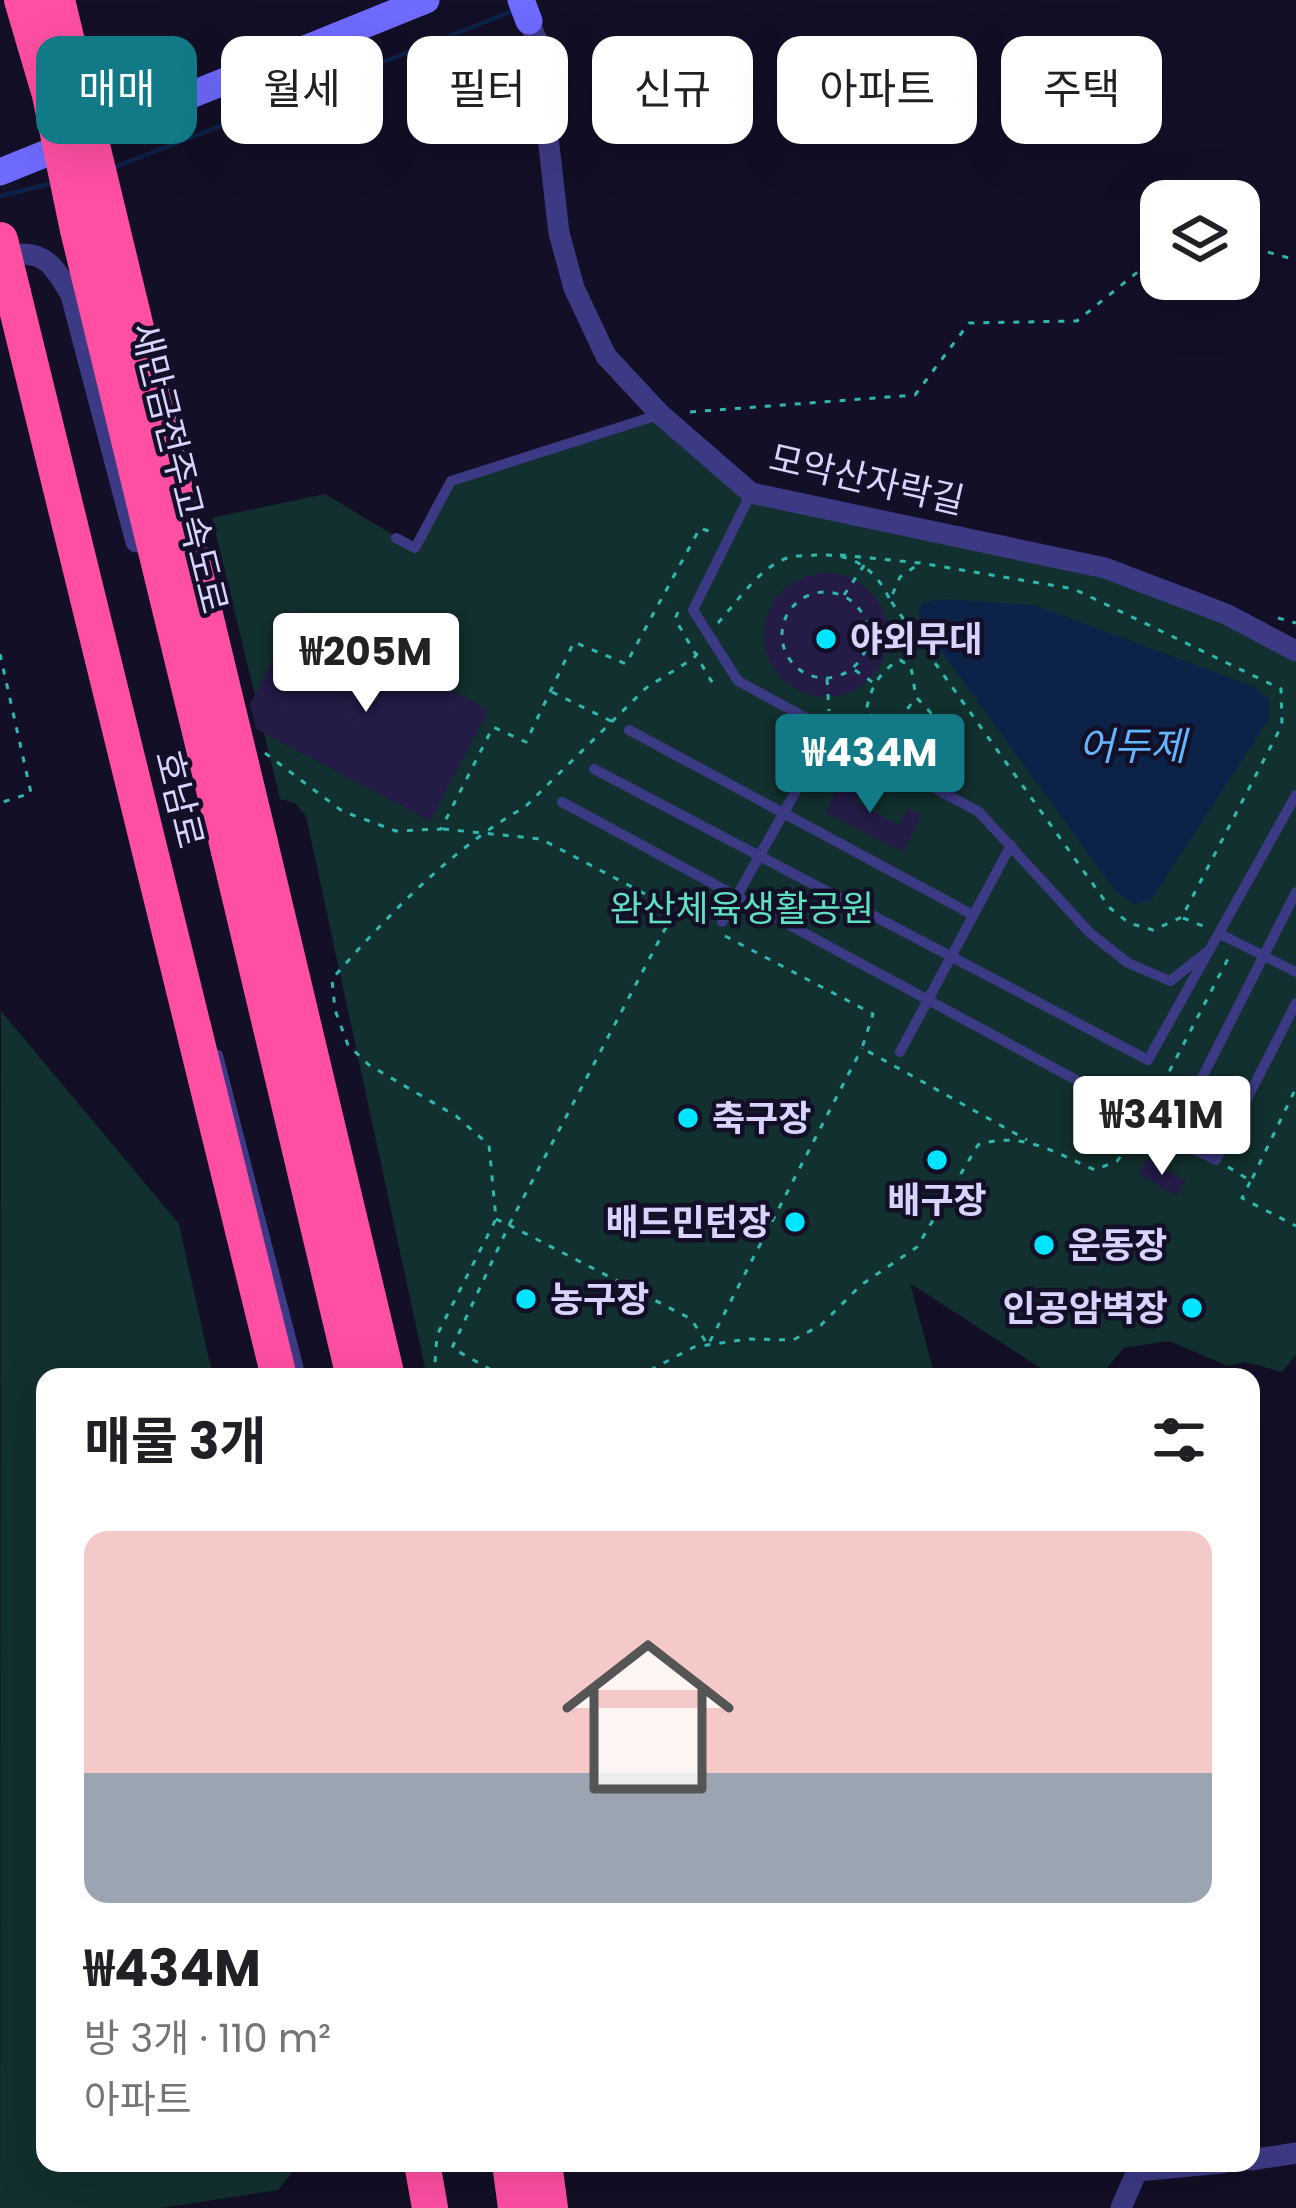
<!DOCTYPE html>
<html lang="ko">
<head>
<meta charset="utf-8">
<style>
	:root { --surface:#fff; --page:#f6f6f6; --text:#202124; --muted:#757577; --accent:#127987 }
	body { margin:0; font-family:Poppins,"Noto Sans KR",sans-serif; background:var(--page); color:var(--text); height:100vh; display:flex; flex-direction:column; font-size:45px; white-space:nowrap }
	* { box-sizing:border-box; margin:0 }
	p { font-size:39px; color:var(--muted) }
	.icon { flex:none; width:66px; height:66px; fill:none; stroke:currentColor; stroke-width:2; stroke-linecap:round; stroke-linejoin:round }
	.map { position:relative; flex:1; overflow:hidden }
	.side { position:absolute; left:36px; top:1368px; width:1224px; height:804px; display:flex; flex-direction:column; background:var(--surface); border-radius:24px; box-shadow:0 12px 48px #0002 }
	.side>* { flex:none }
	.hud { position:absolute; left:36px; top:36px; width:1224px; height:108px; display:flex; gap:24px }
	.controls { position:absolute; left:1140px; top:180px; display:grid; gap:24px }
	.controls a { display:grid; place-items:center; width:120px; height:120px; border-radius:24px; background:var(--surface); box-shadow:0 12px 48px #0002; font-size:60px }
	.price { position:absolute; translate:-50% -102px; padding:0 27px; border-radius:12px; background:#fff; color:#222; font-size:39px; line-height:78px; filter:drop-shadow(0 3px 6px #0008) }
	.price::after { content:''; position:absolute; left:50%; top:72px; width:36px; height:27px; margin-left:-18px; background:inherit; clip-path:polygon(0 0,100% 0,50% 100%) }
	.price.current { background:var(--accent); color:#fff }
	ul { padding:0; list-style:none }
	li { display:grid; align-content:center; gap:24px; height:636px; padding:0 48px }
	li span { display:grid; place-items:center; height:372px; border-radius:24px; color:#555 }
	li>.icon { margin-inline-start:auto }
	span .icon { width:216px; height:216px; fill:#fffc; stroke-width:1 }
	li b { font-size:51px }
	h2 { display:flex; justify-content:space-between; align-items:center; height:144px; padding:0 48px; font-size:51px }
	.chip { padding:0 42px; border-radius:24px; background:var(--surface); box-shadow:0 12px 48px #0002; font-size:42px; line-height:108px }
	.chip.current { background:var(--accent); color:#fff }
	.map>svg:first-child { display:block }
</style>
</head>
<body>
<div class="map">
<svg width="1296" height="2208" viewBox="0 0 1296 2208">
	<rect width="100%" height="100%" fill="#130f26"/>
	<path fill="#12302f" d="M660,414L751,493L1105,568L1296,651V1355L1282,1372L1246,1362L1228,1366L1169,1341L1124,1348L1099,1377H1054L910,1283L935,1377H427L306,816L295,803L280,799L212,518L325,494L415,548L451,481Z
		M1,1011L179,1224L213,1377H45V2163H300L278,2190L161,2208H0Z"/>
	<path fill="#0c2248" d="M942,599L1034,605L1255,687L1270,700L1269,719L1151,900L1134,904L1116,892L920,622L918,610L923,602Z"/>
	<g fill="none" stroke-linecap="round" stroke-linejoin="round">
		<path stroke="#0c2248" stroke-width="4.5" d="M110,169L513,11
			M0,196L53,183"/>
	</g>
	<path fill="#241b47" d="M764 635a62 62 0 1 1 124 0a62 62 0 1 1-124 0Z
		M299,610L489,710L430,821L256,729L250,704Z
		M844,774L864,785L855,802L899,825L908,808L922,815L903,852L825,812Z
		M1148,1159L1186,1181L1176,1196L1139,1174Z"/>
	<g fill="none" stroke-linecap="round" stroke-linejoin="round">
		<path stroke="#2fb8b0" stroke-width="3" stroke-dasharray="6 9" stroke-linecap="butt" d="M1239,244L1296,260
			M690,412L915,395L969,323L1077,321L1161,253
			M840,555L920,563L1074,589L1281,689L1282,725L1182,917L1153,930L1129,923L1110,908L890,600L900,577L920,563
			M782 635a43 43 0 1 1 86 0a43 43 0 1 1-86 0Z
			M844,595L865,564
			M678,612L675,619L716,689
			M1278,618L1296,623
			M718,623C737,602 759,568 787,558C795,555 807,556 816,555C853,553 875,568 890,600
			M0,654L31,793L0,803
			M900,660L911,667L916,697L946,729L943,740L928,751L866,712C870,689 879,671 900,660Z
			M855,670L875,684
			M827,679L829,711
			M552,692L619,725
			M910,737L912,725L906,711L916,697
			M265,753L342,811L396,831L441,829L493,727L526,742L574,642L626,664L700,528L714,533
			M443,829L541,839L706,926
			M1183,918L1208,928
			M725,936L873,1014L862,1048L1027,1140
			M1228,1167L1251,1181L1296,1088
			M1250,1182L1242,1198L1296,1226
			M496,1219L509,1225L674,912
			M434,1377L437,1335L496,1219L489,1145L456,1116L369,1065L348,1045L335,1010L332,979C387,916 452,848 525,807L646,688L694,658L699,650
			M504,1377L452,1348L509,1225L691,1319L708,1345L862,1048
			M637,1377L694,1347L748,1339L793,1340L821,1325L861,1285L917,1247L978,1145C1020,1130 1056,1153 1095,1170L1117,1161L1133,1141L1231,953"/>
		<path stroke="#3d3a85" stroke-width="10" d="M751,493L693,610L738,681L979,812L1090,933L1128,963L1170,981L1207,952
			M396,538L415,548L451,481L658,415
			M629,730L973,915
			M594,769L1148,1060L1296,795
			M562,802L1126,1107
			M1296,892L1171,1139L1216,1160L1296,1003
			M722,922L830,731
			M1220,934L1296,972
			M900,1052L1011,845
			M218,1055L301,1377"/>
		<path stroke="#3d3a85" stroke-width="21" d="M529,21L537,41L559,233L574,288L606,356L660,414L751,493L1105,568L1226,614L1296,651
			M12,255C45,249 56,269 71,295L136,542
			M1251,2160L1296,2153
			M1121,2208L1137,2171L1223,2163"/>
		<path stroke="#6f6bff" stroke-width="27" d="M521,0L529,21
			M0,172L426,0"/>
		<path stroke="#ff4fa3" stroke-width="36" d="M13,293L279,1377
			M260,843L387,1377
			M229,851L354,1377
			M422,2163L430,2208
			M510,2163L516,2208
			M544,2163L550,2208"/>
		<path stroke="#ff4fa3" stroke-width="36" d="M22,0L50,95L78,230L229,851
			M57,0L260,843
			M0,240L13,293"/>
	</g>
	<g fill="#00e5ff" stroke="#130f26" stroke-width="4.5">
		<circle cx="826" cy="639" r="12"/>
		<circle cx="688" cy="1118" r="12"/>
		<circle cx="937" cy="1160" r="12"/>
		<circle cx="795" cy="1222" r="12"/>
		<circle cx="1044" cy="1245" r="12"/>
		<circle cx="526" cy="1299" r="12"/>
		<circle cx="1192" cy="1308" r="12"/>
	</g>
	<g text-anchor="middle" stroke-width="9" stroke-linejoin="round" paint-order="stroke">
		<g font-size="36" fill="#d9d4ff" stroke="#130f26">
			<text transform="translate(180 468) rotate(76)" y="13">새만금전주고속도로</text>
			<text transform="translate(867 479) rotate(13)" y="13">모악산자락길</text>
			<text transform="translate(180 799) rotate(76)" y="13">호남로</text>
		</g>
		<g font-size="36" font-weight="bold" fill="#d9d4ff" stroke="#130f26" text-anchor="start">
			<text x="850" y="652">야외무대</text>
			<text x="712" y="1131">축구장</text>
			<text x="937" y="1213" text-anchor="middle">배구장</text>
			<text x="771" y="1235" text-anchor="end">배드민턴장</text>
			<text x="1068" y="1258">운동장</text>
			<text x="550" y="1312">농구장</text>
			<text x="1168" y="1321" text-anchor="end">인공암벽장</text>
		</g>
		<g font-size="36" fill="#5fe0c0" stroke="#130f26">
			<text x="742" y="921">완산체육생활공원</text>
		</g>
		<g font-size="39" font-style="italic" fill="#62b6ff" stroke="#130f26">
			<text x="1132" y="760">어두제</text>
		</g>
	</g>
</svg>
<div class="controls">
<a><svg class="icon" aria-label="layers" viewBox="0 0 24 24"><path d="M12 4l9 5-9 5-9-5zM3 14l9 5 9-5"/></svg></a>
</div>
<b class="price" style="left:366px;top:715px">₩205M</b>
<b class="price current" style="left:870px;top:816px">₩434M</b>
<b class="price" style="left:1162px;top:1178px">₩341M</b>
<div class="hud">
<a class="chip current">매매</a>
<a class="chip">월세</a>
<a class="chip">필터</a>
<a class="chip">신규</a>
<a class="chip">아파트</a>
<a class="chip">주택</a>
</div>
<section class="side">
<h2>매물 3개<svg class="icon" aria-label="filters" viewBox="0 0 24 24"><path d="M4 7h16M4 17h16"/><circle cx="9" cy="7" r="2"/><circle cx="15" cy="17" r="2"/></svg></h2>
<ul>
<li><span style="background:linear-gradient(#f6c9c9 65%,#9aa5b1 0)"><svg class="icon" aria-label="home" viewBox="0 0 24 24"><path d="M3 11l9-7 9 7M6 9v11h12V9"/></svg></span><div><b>₩434M</b><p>방 3개 · 110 m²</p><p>아파트</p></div></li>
</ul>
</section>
</div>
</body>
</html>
